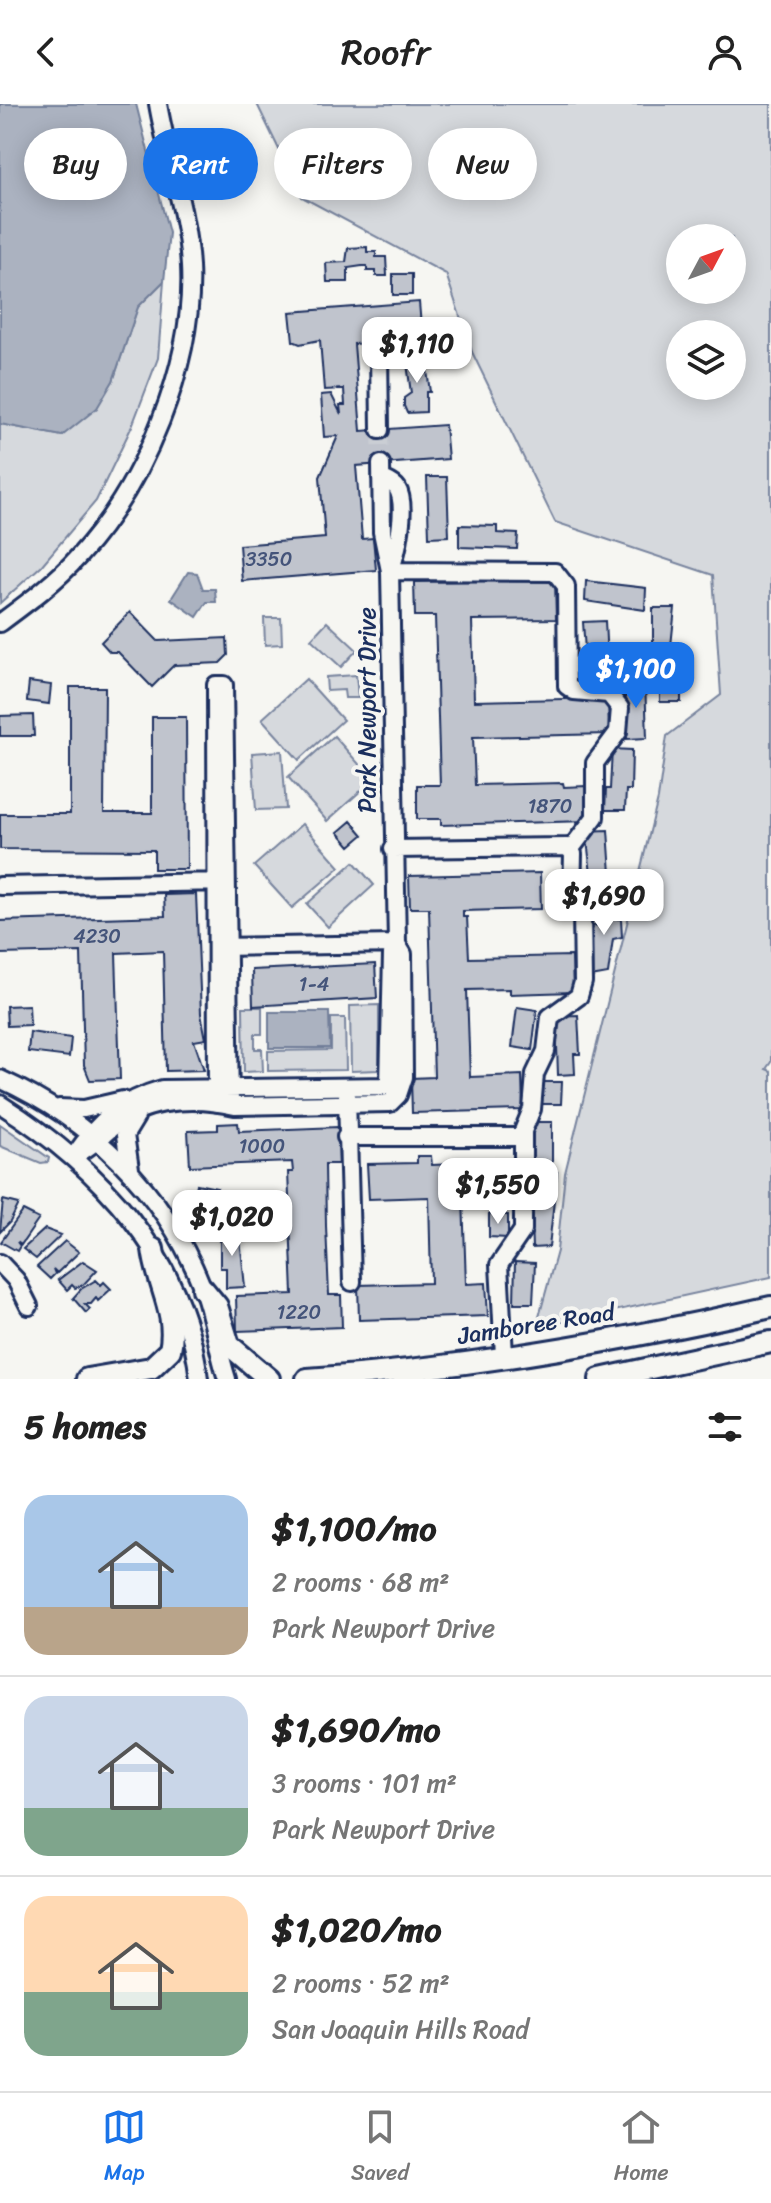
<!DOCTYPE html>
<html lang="en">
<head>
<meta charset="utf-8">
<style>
	:root { --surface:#fff; --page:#f6f6f6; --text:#222; --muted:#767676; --line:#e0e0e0; --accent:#1a73e8 }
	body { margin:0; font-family:Sriracha,sans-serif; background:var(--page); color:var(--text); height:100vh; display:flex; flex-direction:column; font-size:30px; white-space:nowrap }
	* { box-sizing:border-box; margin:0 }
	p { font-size:26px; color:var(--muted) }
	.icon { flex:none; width:44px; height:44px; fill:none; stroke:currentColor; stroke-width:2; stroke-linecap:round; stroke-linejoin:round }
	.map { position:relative; height:1275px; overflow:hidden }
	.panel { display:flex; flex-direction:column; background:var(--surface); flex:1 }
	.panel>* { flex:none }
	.guide { position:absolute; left:24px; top:24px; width:724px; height:72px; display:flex; gap:16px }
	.needle { width:52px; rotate:49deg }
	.controls { position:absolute; left:666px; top:120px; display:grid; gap:16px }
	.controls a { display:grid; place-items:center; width:80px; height:80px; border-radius:50%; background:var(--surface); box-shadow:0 4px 20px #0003; font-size:40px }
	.price { position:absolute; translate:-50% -68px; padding:0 18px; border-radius:16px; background:#fff; color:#222; font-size:26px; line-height:52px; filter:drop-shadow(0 2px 4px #0008) }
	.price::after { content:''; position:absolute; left:50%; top:48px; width:24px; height:18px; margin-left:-12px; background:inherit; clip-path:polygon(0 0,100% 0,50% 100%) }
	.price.current { background:var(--accent); color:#fff }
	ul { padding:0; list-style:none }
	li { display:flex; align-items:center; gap:24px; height:200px; padding:0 24px }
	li+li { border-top:2px solid var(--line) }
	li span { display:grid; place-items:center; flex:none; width:224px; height:160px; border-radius:24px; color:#555 }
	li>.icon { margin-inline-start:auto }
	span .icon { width:96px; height:96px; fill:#fffc; stroke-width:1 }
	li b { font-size:34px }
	h2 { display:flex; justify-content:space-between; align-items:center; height:96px; padding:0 24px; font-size:34px }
	.pill { padding:0 28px; border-radius:36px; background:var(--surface); box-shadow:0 4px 20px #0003; font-size:28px; line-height:72px }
	.pill.current { background:var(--accent); color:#fff }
	header { display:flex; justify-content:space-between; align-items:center; height:104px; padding:0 24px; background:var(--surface); font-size:36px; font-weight:600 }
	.menu { display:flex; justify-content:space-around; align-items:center; height:112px; border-top:2px solid var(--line); background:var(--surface); font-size:22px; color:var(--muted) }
	.menu a { display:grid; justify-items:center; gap:4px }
	.menu .current { color:var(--accent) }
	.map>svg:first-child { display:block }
</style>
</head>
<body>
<header><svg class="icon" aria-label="back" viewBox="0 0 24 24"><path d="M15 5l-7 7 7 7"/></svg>Roofr<svg class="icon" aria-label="person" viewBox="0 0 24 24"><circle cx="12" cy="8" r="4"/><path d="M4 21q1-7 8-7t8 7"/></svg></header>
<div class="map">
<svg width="771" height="1275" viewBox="0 0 771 1275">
	<rect width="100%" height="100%" fill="#f6f6f2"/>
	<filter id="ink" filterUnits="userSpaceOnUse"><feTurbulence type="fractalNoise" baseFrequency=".0125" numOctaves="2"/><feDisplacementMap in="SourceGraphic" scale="16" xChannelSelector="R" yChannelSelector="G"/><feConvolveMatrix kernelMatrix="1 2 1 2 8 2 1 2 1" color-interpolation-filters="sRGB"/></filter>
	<g filter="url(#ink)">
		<path fill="#d6d9dd" stroke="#78849e" stroke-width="2" fill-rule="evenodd" d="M257,0H771V958L766,965L771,967V1173L536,1224L557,1147L565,1069L658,695L667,632L721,591L713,471L555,418L472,248L446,170L302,93ZM680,134H732V186H680ZM680,230H732V282H680Z
			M164,177L158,254L132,322L96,397L41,462L0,499V320L62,332L113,277L138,203Z
			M264,514H281L282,540L265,541Z
			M327,518L357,546L341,563L311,535Z
			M356,571L358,594H345L344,586L327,587L326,573Z
			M306,575L343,616L299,656L262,615Z
			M334,632L373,676L327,717L288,673Z
			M282,647L286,705L256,706L252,649Z
			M302,720L340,763L292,804L254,762Z
			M354,758L374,781L328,823L307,800Z
			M379,901V966L351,967L350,902Z
			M243,903H262V930H255V945H262L263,967L244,968Z
			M331,914H345L346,966L268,967V947L331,946Z
			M0,1020L49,1054L48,1058L41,1059L0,1042Z"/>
		<path fill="#abb2c0" stroke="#717e99" stroke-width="2" d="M0,0H136L169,129L164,177L138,203L113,277L97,304L62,332L0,320Z
			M188,468L197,469L203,485H215L216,498H207L197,513L171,495Z
			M269,908H329L330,944H269Z"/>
		<path fill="#c0c4cd" stroke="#1b2f5e" stroke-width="2" d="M367,143V148H376V153H386L387,172H376V167H367V162H362L348,164V178H327L326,159L346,158L348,144Z
			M393,170H412V191H393Z
			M419,198L422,235L354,240L361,327L445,321L448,355L356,362L362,435L373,434L376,466L242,477L239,441L325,434L320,373L338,332L324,333L321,291L331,290L341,310L340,301H345L344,285L324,286L320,236L300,240L293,237L290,208Z
			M406,252H425L430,288H426V308L407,309L404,302V294L411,289Z
			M427,373H447L449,432L429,433Z
			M459,421L497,422V429L518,430L517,445L459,443Z
			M555,476L556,515L472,516L474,597L608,594L609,630L473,633L475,681L563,679L564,683L586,682L587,717L441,721V715H417V681H440L435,512H415L414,478Z
			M586,477L646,484L645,506L585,497Z
			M653,504H675L671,542H681V598H660V542H653Z
			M130,508L158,537L227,534L228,551L220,559L174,561L152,583L118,548H110L101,538Z
			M605,517L607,556L603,557L604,575L587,576L583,518Z
			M645,576L647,634L627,635L625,577Z
			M29,578L51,581L49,600L27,597Z
			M70,583H105L104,709H152V613H186L187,765H154V746L0,745V710H70Z
			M33,611L34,632H0V612Z
			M612,645L632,646L631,686H626L625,706H605L606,685H610Z
			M351,717L363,731L350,742L338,728Z
			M608,726L612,784L588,786L587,770H591L586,727Z
			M540,769L541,805L463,807V813H467L469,854L572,852L573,888L510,890V885L467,886L470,973L522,971L523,1006L412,1009L411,974L434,973L429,804H410L409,772Z
			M196,790L201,910L206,935L194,937L204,966L166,967L163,847L116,849L120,975L90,976L84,961L81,848L0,850V817L165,812L164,791Z
			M596,794L614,796L618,815H621L622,833L613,835L608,870L591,873V834L593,822L599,821Z
			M375,860L377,894L253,902L252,866Z
			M29,901L30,921L7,922L6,902Z
			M517,903L537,906L532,946L512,943Z
			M578,911L580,950H574L575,970L558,971L556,912Z
			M30,928L71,934L69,953L28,948Z
			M542,978H562L561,1000H541Z
			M531,1018H552V1059H532Z
			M238,1019L239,1027L338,1023L339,1060H325L326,1122L329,1191H341L342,1223L237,1227L236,1192L293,1190L288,1068H293L292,1058L190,1062L188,1027L218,1026V1020Z
			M417,1052H431L432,1061L505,1058L507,1092L463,1094L466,1180L486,1179L488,1212L359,1216L358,1181L431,1179L429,1093L369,1095L367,1060L417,1059Z
			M537,1068H557L549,1143L532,1144L530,1088H538Z
			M197,1080L217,1084L213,1103L222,1104L218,1124L199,1120L202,1104L193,1102Z
			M3,1096L19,1100L10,1118L0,1128Z
			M23,1107L39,1115L21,1141L17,1138L20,1142L17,1147L1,1138Z
			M489,1110L508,1111V1134L489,1133Z
			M45,1125L61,1131L36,1155L23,1145Z
			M239,1125L245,1183L226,1184V1164H220V1126Z
			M65,1137L79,1148L57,1169L53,1165L55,1170L50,1175L37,1163Z
			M83,1157L97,1166L83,1181L75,1184L72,1181L67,1186L58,1176Z
			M515,1158L535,1159L533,1199H514Z
			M96,1176L101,1181L104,1178L111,1185L98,1197L96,1194L91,1200H85L90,1205L86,1209L73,1194L81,1185Z"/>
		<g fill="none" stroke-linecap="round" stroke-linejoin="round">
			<path stroke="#caced4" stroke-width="16" stroke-dasharray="16 8" stroke-linecap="butt" d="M380,326L381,360"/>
			<defs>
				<path id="minor" d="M379,247L380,326
					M381,374C387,377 394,379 397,384C408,401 397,450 390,467L555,468L566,482L567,582L574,587L609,590L620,604L618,628L595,659V713L570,746
					M0,519C27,499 56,478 79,452C144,381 195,259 190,162C187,108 167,53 158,0
					M393,745L567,743L570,746
					M0,782L226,778
					M217,843L397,840
					M0,975C90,1016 164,1087 201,1180C213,1210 217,1244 227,1275
					M347,992L352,1178
					M217,999L216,581H224L230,1001
					M0,1000C99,1063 185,1153 199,1275
					M59,1004L84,1005L123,996
					M346,1033H522
					M79,1049C97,1039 108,1025 124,1014C155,994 201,994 235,1002L390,999L398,991L404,973L403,850L397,840
					M74,1052C98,1018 122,996 162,985L389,982L392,850L397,840L390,467L382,428L381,360
					M130,1065L125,1031L136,1013
					M0,1159L16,1176L29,1202
					M504,1251L499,1161L523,1126V1027L532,1005L535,970L546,947L550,913L579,892L583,878L582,806L572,792L573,750L570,746"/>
				<path id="major" d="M203,1185L217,1202L229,1241L269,1275
					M87,1275L151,1264L170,1246C178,1209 157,1181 153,1145
					M307,1275C459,1265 622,1237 771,1203
					M600,1275L771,1238"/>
			</defs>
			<use href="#minor" stroke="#1b2f5e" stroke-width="22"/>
			<use href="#major" stroke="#1b2f5e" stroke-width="26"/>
			<use href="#minor" stroke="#f6f6f2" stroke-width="16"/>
			<use href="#major" stroke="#f6f6f2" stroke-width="20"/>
		</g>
	</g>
	<g text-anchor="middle" stroke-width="8" stroke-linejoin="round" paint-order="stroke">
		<g font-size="20" fill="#44547a">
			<text x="269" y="462">3350</text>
			<text x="550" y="709">1870</text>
			<text x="97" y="839">4230</text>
			<text x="314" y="887">1-4</text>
			<text x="262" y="1049">1000</text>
			<text x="299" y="1215">1220</text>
		</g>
		<g font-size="24" fill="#1b2f5e" stroke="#f6f6f2">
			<text transform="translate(367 606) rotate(-90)" y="8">Park Newport Drive</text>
			<text transform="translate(536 1220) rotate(-9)" y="8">Jamboree Road</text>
		</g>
	</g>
</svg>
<div class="controls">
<a><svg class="needle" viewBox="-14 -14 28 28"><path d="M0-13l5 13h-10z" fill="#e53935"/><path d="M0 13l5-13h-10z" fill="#767676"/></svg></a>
<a><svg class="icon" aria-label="layers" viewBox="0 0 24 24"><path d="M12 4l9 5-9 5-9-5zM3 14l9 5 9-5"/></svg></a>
</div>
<b class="price" style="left:417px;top:281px">$1,110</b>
<b class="price current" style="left:636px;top:606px">$1,100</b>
<b class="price" style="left:604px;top:833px">$1,690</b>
<b class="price" style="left:498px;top:1122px">$1,550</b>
<b class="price" style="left:232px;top:1154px">$1,020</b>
<div class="guide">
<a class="pill">Buy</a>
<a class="pill current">Rent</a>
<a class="pill">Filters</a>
<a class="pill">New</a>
</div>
</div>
<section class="panel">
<h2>5 homes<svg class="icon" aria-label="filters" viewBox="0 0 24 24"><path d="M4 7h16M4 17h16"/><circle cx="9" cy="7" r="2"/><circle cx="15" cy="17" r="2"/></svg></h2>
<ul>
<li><span style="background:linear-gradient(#a9c7e8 70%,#b9a48a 0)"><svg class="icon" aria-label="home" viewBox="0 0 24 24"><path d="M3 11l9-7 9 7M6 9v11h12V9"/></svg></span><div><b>$1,100/mo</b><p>2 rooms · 68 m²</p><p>Park Newport Drive</p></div></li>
<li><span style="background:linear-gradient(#c9d6e8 70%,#7fa58c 0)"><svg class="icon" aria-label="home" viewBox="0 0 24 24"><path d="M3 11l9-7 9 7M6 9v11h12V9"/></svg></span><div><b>$1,690/mo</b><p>3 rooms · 101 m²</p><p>Park Newport Drive</p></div></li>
<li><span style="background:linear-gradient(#ffd9b3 60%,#7fa58c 0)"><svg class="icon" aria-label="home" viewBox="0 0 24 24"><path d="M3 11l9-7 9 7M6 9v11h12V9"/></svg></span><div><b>$1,020/mo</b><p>2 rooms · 52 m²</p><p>San Joaquin Hills Road</p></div></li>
</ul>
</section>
<nav class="menu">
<a class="current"><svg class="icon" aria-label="map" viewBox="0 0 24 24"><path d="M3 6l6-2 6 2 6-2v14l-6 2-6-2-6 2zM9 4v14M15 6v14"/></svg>Map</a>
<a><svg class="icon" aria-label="saved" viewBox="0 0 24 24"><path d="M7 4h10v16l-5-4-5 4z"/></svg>Saved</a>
<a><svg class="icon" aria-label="home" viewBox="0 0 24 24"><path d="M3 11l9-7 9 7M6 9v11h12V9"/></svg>Home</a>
</nav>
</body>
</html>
